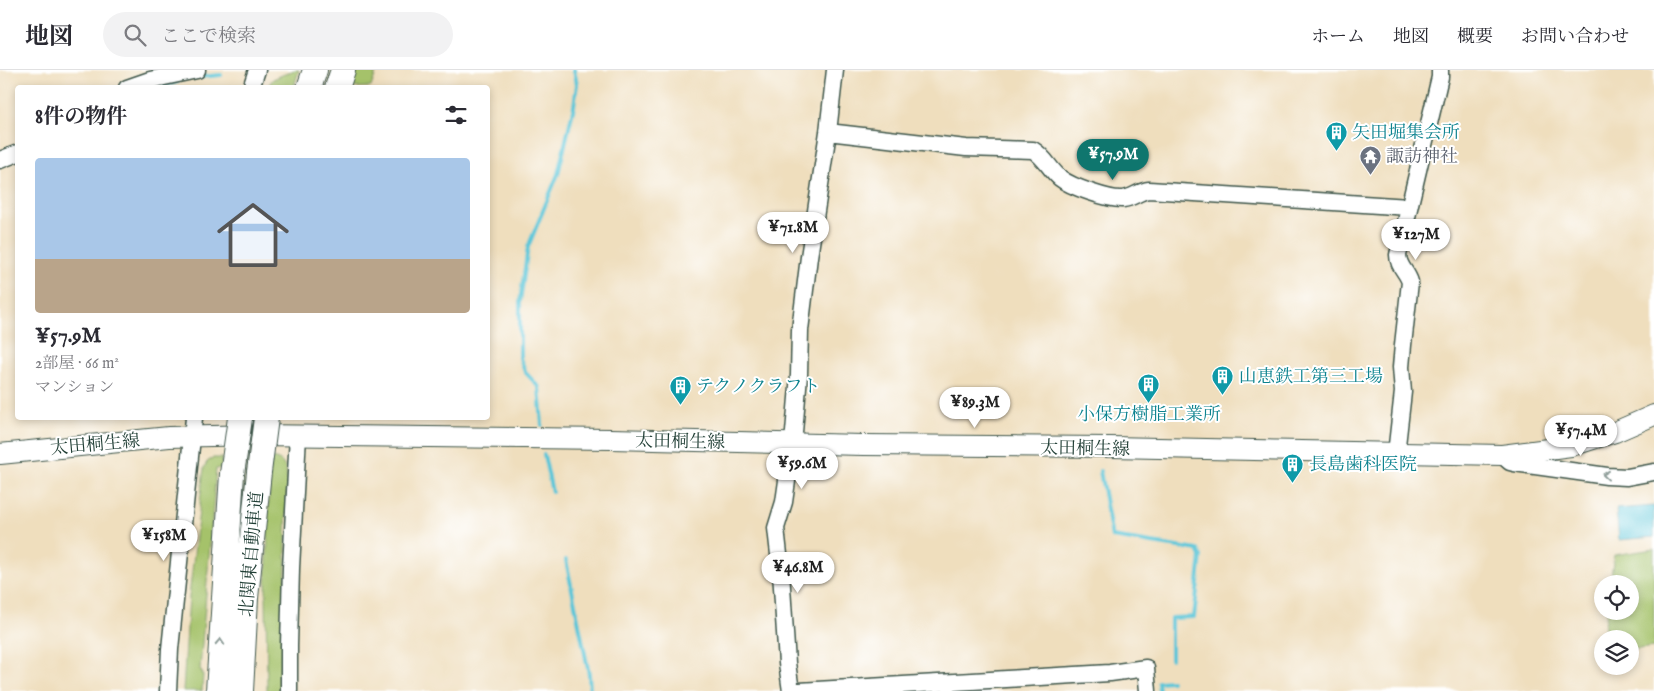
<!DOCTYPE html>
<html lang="ja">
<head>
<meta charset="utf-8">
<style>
	:root { --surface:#fff; --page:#f2f2f3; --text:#2b2b33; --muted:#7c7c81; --line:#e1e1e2; --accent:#0f766e }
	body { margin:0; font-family:"IM FELL English","Noto Serif JP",serif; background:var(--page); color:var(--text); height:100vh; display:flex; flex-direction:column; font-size:19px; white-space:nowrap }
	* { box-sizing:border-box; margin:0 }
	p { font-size:16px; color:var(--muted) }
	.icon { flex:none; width:28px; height:28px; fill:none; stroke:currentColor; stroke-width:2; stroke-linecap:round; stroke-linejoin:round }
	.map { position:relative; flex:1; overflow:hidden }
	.sheet { position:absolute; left:15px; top:15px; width:475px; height:335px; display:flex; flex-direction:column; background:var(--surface); border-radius:5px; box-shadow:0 2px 8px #0003 }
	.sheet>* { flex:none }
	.tools { position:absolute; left:1594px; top:505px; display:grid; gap:10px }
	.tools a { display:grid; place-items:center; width:45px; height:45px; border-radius:50%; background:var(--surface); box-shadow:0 2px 8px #0003; font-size:25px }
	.price { position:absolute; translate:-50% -42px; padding:0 11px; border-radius:18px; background:#fff; color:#222; font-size:16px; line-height:32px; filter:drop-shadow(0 1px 2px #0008) }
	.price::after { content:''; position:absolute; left:50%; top:30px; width:15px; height:11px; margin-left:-8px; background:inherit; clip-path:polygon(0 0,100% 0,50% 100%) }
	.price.current { background:var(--accent); color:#fff }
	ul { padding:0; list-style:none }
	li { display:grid; align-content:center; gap:10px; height:265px; padding:0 20px }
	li+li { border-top:1px solid var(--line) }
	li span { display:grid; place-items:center; height:155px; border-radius:5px; color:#555 }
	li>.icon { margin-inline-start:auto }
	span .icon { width:90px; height:90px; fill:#fffc; stroke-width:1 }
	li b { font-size:21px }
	h2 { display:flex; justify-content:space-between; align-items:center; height:60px; padding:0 20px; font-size:21px }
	header { display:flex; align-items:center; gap:30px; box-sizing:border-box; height:70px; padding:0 25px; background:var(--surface); border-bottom:1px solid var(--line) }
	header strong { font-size:24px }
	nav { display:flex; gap:28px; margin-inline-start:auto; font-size:18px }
	.search { width:350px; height:45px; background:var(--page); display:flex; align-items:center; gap:12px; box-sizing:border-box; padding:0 18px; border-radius:28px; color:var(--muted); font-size:19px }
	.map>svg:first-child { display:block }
</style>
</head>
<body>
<header>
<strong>地図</strong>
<div class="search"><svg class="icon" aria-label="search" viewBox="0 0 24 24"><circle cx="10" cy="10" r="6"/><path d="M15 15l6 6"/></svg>ここで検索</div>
<nav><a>ホーム</a><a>地図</a><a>概要</a><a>お問い合わせ</a></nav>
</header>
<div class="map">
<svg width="1654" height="621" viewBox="0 0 1654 621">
	<rect width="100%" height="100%" fill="#fff"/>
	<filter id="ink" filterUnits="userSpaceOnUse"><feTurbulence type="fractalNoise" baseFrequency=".02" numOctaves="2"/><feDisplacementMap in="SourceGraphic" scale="10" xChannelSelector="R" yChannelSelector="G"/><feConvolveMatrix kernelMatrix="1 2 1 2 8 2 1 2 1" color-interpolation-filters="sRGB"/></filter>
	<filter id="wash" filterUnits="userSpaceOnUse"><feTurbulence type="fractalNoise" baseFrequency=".0096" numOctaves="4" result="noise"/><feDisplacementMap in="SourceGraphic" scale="20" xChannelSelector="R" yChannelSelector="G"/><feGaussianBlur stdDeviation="1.12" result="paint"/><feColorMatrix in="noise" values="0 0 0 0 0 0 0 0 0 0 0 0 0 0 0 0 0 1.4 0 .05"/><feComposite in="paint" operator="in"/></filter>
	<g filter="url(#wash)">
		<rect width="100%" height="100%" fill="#efdebd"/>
		<path fill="#a5c26a" stroke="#62804f" d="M294,0H299L294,17H267L273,9Z
			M355,0H377L371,17L349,18Z
			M213,388H222L221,398L216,399L200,599L203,604L202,621H183L189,527L204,398L207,392Z
			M270,388C283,389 286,396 287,407L284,621H267L266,522Z
			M1654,479V577L1630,580V569H1603L1607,541H1630V514H1610L1614,485Z"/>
		<path fill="#5cc6d8" stroke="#3e8286" d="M1654,436V467L1619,470L1616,439Z"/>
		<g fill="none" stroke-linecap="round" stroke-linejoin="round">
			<path stroke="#5cc6d8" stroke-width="4" d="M199,7L221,5
				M156,18L177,12
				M542,355L539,317L525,302L520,288V232L528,177L558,104L574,36L577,14L574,0
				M544,385L552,422
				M1100,401L1112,467L1198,480L1201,486L1194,547L1171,548V589
				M566,490L589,604L590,621
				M1159,621L1158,612L1171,611"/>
		</g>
	</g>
	<g filter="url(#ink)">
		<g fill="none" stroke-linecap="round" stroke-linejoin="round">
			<defs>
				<path id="minor" d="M127,18L150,10L197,0
					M251,18L257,0
					M828,62L966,78L1033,80C1045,87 1050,100 1060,108C1071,117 1110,130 1123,129C1133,128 1139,121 1149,120L1409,137
					M0,90L18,83
					M1396,384L1403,322L1401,297L1403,275L1410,212C1407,201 1398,197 1398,185L1440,7V0
					M1502,385L1510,392L1514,393L1607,406L1627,407L1654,402
					M168,621L170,579L194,348
					M289,621V576L291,498L298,365
					M791,621L787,593L781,502L776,458L784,432L794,362L799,305L800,260L809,187L828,62L835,0
					M799,621L1110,603L1146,598L1148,621"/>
				<path id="major" d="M0,384L169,367L254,365L611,369L863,375L1111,377L1502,385L1571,376L1615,362L1654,345"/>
				<path id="highway" d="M309,18L315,0
					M337,18L343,0
					M218,621L232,404
					M241,621L246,528L259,402"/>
			</defs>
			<use href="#minor" stroke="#3e5549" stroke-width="19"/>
			<use href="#major" stroke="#3e5549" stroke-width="22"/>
			<use href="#highway" stroke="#3e5549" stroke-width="26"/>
			<use href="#minor" stroke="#fff" stroke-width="16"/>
			<use href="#major" stroke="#fff" stroke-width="20"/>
			<use href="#highway" stroke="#fff" stroke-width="24"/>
			<defs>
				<path id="highway-bridge" d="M259,402L266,348
					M232,404L240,348"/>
			</defs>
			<use href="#highway-bridge" stroke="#3e5549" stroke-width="26" stroke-linecap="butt"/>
			<use href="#highway-bridge" stroke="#fff" stroke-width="24"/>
		</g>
		<defs><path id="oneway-chevron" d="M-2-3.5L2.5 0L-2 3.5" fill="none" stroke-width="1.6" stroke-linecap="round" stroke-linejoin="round" transform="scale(1.25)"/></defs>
		<g stroke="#8f9e9a">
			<use href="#oneway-chevron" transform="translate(1606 405) rotate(-174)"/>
			<use href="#oneway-chevron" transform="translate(220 572) rotate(-87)"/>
		</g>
	</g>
	<defs>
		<symbol id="building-pin" viewBox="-11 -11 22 30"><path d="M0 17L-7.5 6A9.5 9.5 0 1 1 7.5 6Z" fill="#0f9aa8" stroke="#fff"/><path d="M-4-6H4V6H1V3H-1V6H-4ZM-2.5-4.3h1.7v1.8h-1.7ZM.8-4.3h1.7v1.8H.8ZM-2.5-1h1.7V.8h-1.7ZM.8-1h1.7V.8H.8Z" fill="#fff"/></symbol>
		<symbol id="temple-pin" viewBox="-11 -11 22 30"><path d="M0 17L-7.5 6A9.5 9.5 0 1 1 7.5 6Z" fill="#6b7280" stroke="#fff"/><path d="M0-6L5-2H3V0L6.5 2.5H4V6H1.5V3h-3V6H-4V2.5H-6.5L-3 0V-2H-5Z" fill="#fff"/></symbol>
	</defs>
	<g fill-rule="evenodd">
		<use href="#building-pin" x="1324" y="50" width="25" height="34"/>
		<use href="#temple-pin" x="1358" y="74" width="25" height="34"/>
		<use href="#building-pin" x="1210" y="294" width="25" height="34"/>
		<use href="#building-pin" x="1136" y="302" width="25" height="34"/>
		<use href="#building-pin" x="668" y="304" width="25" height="34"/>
		<use href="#building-pin" x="1280" y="382" width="25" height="34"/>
	</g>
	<g text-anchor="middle" stroke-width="4" stroke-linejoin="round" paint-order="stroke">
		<g font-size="18" fill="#0d838f" stroke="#fff" text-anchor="start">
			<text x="1352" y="68">矢田堀集会所</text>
			<text x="1239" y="312">山恵鉄工第三工場</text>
			<text x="696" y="322">テクノクラフト</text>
			<text x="1149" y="350" text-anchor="middle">小保方樹脂工業所</text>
			<text x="1309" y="400">長島歯科医院</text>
		</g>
		<g font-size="18" fill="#5b616d" stroke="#fff" text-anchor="start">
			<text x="1386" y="92">諏訪神社</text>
		</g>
		<g font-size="18" fill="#1f3d34" stroke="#fff">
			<text transform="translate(680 371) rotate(1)" y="6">太田桐生線</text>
			<text transform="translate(95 374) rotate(-5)" y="6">太田桐生線</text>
			<text transform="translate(1085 378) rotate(1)" y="6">太田桐生線</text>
			<text transform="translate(251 484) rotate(-85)" y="6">北関東自動車道</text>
		</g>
	</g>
</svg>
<div class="tools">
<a><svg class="icon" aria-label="locate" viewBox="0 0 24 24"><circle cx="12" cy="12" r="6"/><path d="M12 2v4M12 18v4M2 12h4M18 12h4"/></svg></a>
<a><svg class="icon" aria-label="layers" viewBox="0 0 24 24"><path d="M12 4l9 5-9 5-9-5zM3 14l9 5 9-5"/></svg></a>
</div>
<b class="price current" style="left:1113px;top:111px">¥57.9M</b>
<b class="price" style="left:793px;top:184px">¥71.8M</b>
<b class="price" style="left:1416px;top:191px">¥127M</b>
<b class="price" style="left:975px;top:359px">¥89.3M</b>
<b class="price" style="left:1581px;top:387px">¥57.4M</b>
<b class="price" style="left:802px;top:420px">¥59.6M</b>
<b class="price" style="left:164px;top:492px">¥158M</b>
<b class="price" style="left:798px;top:524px">¥46.8M</b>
<section class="sheet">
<h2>8件の物件<svg class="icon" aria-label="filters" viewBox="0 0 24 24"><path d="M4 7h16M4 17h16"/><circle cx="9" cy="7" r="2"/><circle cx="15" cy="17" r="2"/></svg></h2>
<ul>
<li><span style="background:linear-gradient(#a9c7e8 65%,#b9a48a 0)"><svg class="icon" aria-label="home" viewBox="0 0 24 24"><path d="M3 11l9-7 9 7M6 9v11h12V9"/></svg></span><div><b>¥57.9M</b><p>2部屋 · 66 m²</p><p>マンション</p></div></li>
</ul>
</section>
</div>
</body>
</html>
